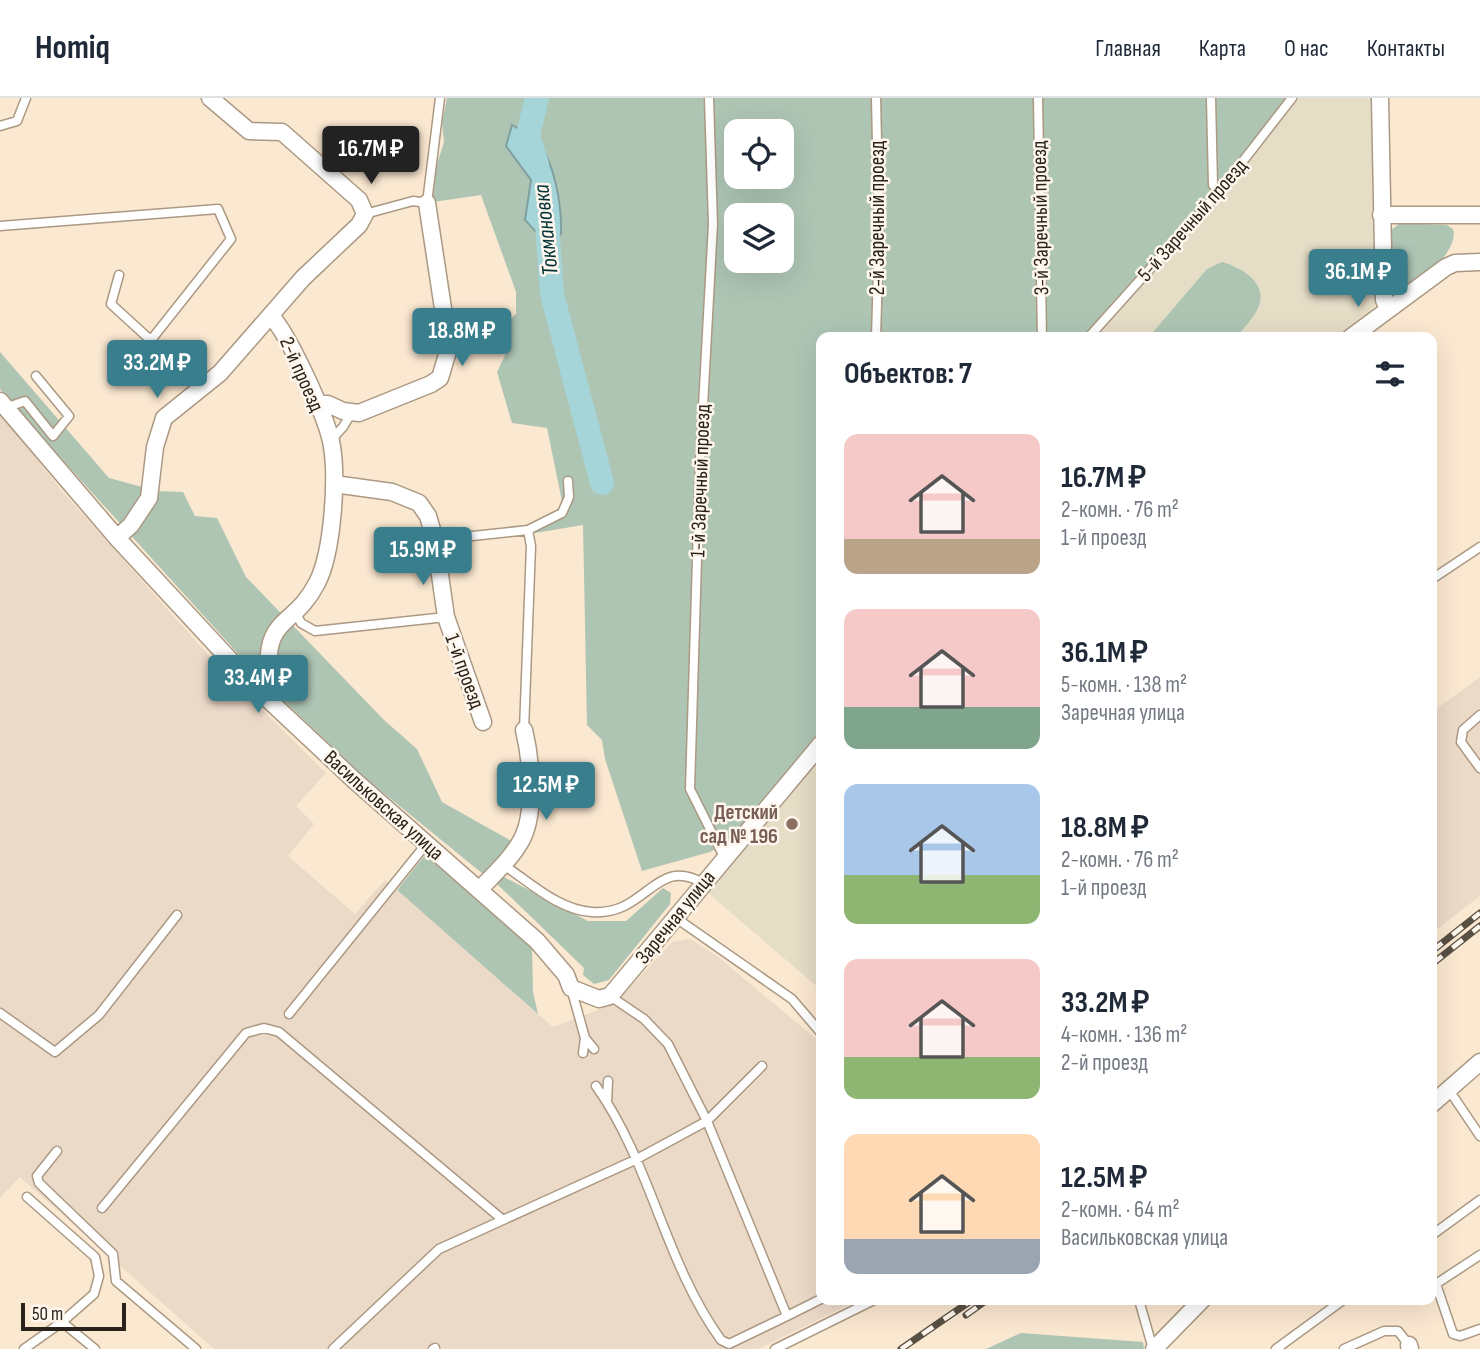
<!DOCTYPE html>
<html lang="ru">
<head>
<meta charset="utf-8">
<style>
	:root { --surface:#fff; --page:#f2f2f3; --text:#1f2937; --muted:#747a83; --line:#e0e1e3; --accent:#397e8c }
	body { margin:0; font-family:"Sofia Sans Condensed",sans-serif; background:var(--page); color:var(--text); height:100vh; display:flex; flex-direction:column; font-size:26px; white-space:nowrap }
	* { box-sizing:border-box; margin:0 }
	p { font-size:23px; color:var(--muted) }
	.icon { flex:none; width:38px; height:38px; fill:none; stroke:currentColor; stroke-width:2; stroke-linecap:round; stroke-linejoin:round }
	.map { position:relative; flex:1; overflow:hidden }
	.details { position:absolute; left:816px; top:234px; width:621px; height:973px; display:flex; flex-direction:column; background:var(--surface); border-radius:14px; box-shadow:0 7px 28px #0002 }
	.details>* { flex:none }
	.fabs { position:absolute; left:724px; top:21px; display:grid; gap:14px }
	.fabs a { display:grid; place-items:center; width:70px; height:70px; border-radius:14px; background:var(--surface); box-shadow:0 7px 28px #0002; font-size:35px }
	.scale { position:absolute; left:21px; bottom:18px; width:105px; box-sizing:border-box; padding-left:7px; border:4px solid #2a231b; border-top:0; font-size:19px; line-height:24px; white-space:nowrap; color:#2a231b; -webkit-text-stroke:5px #fff7ee; paint-order:stroke }
	.price { position:absolute; translate:-50% -60px; padding:0 16px; border-radius:7px; background:var(--accent); color:#fff; font-size:23px; line-height:46px; filter:drop-shadow(0 2px 4px #0008) }
	.price::after { content:''; position:absolute; left:50%; top:42px; width:21px; height:16px; margin-left:-10px; background:inherit; clip-path:polygon(0 0,100% 0,50% 100%) }
	.price.current { background:#222; color:#fff }
	ul { padding:0; list-style:none }
	li { display:flex; align-items:center; gap:21px; height:175px; padding:0 28px }
	li span { display:grid; place-items:center; flex:none; width:196px; height:140px; border-radius:14px; color:#555 }
	li>.icon { margin-inline-start:auto }
	span .icon { width:84px; height:84px; fill:#fffc; stroke-width:1 }
	li b { font-size:30px }
	h2 { display:flex; justify-content:space-between; align-items:center; height:84px; padding:0 28px; font-size:30px }
	header { display:flex; align-items:center; gap:42px; box-sizing:border-box; height:98px; padding:0 35px; background:var(--surface); border-bottom:2px solid var(--line) }
	header strong { font-size:33px }
	nav { display:flex; gap:38px; margin-inline-start:auto; font-size:24px }
	.map>svg:first-child { display:block }
</style>
</head>
<body>
<header>
<strong>Homiq</strong>
<nav><a>Главная</a><a>Карта</a><a>О нас</a><a>Контакты</a></nav>
</header>
<div class="map">
<svg width="1480" height="1251" viewBox="0 0 1480 1251">
	<rect width="100%" height="100%" fill="#fbe8d1"/>
	<path fill="#ecdac9" d="M0,314L60,391L220,570L326,675L296,708L314,726L288,758L355,816L385,782L553,929L614,906L672,844L690,841L717,858L821,945V1202H859L758,1251H214L20,1079L0,1100Z
		M1480,579V798L1432,835V614Z"/>
	<path fill="#e6ddc7" d="M1298,0H1374L1377,196L1375,207L1367,217L1337,240H1093L1222,99Z
		M821,659V892L706,793Z"/>
	<path fill="#aec5b4" fill-rule="evenodd" d="M447,0H1298L1222,99L1093,240H821V636L726,745L710,754L642,773L605,661L602,642L587,627L583,427L535,435L537,426L556,415L562,403L547,330L512,325L497,274L508,251L497,234L516,216V194L481,97L433,104L434,76L444,44L442,25ZM737,33H782V79H737ZM737,117H782V163H737Z
		M1400,125L1447,127L1453,131C1460,153 1416,190 1397,196L1392,193L1390,133Z
		M1222,164C1243,170 1272,187 1256,214C1251,223 1242,232 1235,240H1148L1207,171Z
		M0,254L109,380L157,393L183,394L195,418L217,420L246,479L384,622L417,651L442,704L513,744L483,776L364,679L260,580L11,305L0,291Z
		M425,757H431L532,850L533,894L538,916L397,792Z
		M504,779L588,823H626L663,790L671,795L670,806L609,882L594,886L583,877L584,870L496,785Z
		M1021,1235L1143,1244L1144,1251H986Z"/>
	<path fill="#a5d5d9" stroke="#80a0a0" stroke-width="2" d="M512,27C519,31 529,36 535,42C555,61 562,110 561,136L547,146L525,122L531,82L506,48Z"/>
	<g fill="none" stroke-linecap="round" stroke-linejoin="round">
		<path stroke="#a5d5d9" stroke-width="24" d="M537,0L528,37L537,67
			M546,113L552,196L602,385"/>
		<defs>
			<path id="lane" d="M709,0L713,126L700,363L690,691L724,759
				M1038,0L1042,240
				M1211,0L1213,87L1219,94
				M0,28L17,23L26,0
				M365,116L413,103L427,105L440,0
				M0,128L218,111L231,141L151,242
				M119,177L111,206L192,280L198,290
				M876,240L879,135L876,0
				M1088,240L1219,94L1292,0
				M5,310L25,303L53,338L69,318L36,278
				M331,342L343,329L352,314
				M435,442L528,432
				M1432,481L1480,449
				M296,515L301,525L315,533L446,519
				M1480,617L1463,632L1461,644L1480,670
				M524,632L531,448L528,432L562,415L569,399L568,383
				M502,766C530,784 558,812 592,814C647,818 655,757 703,785
				M676,820L792,901L821,935
				M571,890L585,940L583,955
				M0,915L55,954L99,917L177,817
				M289,916L427,745
				M585,940L594,951
				M596,988C651,1065 665,1165 721,1242L729,1246L787,1218L707,1023L668,946L644,921L610,898
				M1449,992L1480,1038
				M607,1004L608,983
				M57,1053L37,1078L39,1085L113,1156L116,1183L196,1251
				M27,1099L95,1159L99,1178L94,1196L62,1224
				M102,1110L246,935L264,930L279,934L503,1122
				M1432,1137L1480,1102
				M1480,1157L1436,1186L1453,1236L1460,1238L1480,1231
				M1139,1202L1153,1251
				M787,1218L821,1201
				M24,1251L62,1224L95,1251
				M333,1251L439,1151L635,1062L707,1023L762,968
				M433,1251L435,1250
				M775,1251L874,1202
				M1276,1251L1343,1202
				M1344,1251L1384,1233H1398L1409,1247"/>
			<path id="street" d="M1380,0L1384,202L1388,211
				M1381,117H1480
				M1350,240L1446,169L1455,165L1480,164
				M0,303L117,440L258,592L354,682L537,843L566,877L571,890L599,901L610,898L821,646
				M316,306H328L343,313L359,315L431,286L440,280L449,250L427,105
				M334,386L392,394L419,405L428,418L435,442L446,519L483,624
				M117,440L131,427L149,400L155,349L164,320L220,275L303,180L359,127L365,116L359,102L282,34L249,33L210,0
				M258,592L269,578C264,517 294,530 317,485C333,454 338,377 331,343C325,316 289,237 271,218
				M480,791C494,776 512,760 522,741C536,714 531,661 524,632
				M1432,1006L1480,964
				M1409,1247L1410,1251
				M1154,1251L1202,1202"/>
		</defs>
		<use href="#lane" stroke="#ab9983" stroke-width="11"/>
		<use href="#street" stroke="#ab9983" stroke-width="19"/>
		<use href="#lane" stroke="#fff" stroke-width="8"/>
		<use href="#street" stroke="#fff" stroke-width="16"/>
		<defs>
			<path id="rail" d="M1432,853L1480,815
				M1432,866L1480,828
				M966,1217L987,1202
				M901,1251L972,1202"/>
		</defs>
		<use href="#rail" stroke="#595044" stroke-width="7"/>
		<use href="#rail" stroke="#fff7ee" stroke-width="4.5" stroke-dasharray="13" stroke-linecap="butt"/>
	</g>
	<circle fill="#8d6e63" stroke="#fff7ee" stroke-width="2.5" cx="792" cy="726" r="7"/>
	<g text-anchor="middle" stroke-width="5" stroke-linejoin="round" paint-order="stroke">
		<g font-size="21" fill="#2a231b" stroke="#fff7ee">
			<text transform="translate(877 120) rotate(-90)" y="7">2-й Заречный проезд</text>
			<text transform="translate(1040 120) rotate(-91)" y="7">3-й Заречный проезд</text>
			<text transform="translate(1192 122) rotate(-49)" y="7">5-й Заречный проезд</text>
			<text transform="translate(302 276) rotate(66)" y="7">2-й проезд</text>
			<text transform="translate(700 383) rotate(-88)" y="7">1-й Заречный проезд</text>
			<text transform="translate(465 573) rotate(70)" y="7">1-й проезд</text>
			<text transform="translate(384 707) rotate(42)" y="7">Васильковская улица</text>
			<text transform="translate(675 819) rotate(-51)" y="7">Заречная улица</text>
		</g>
		<g font-size="21" font-weight="bold" fill="#785e54" stroke="#fff7ee" text-anchor="end">
			<text x="778" y="721">Детский<tspan x="778" dy="24">сад № 196</tspan></text>
		</g>
		<g font-size="23" font-style="italic" fill="#033337" stroke="#fff7ee">
			<text transform="translate(545 132) rotate(-96)" y="8">Токмановка</text>
		</g>
	</g>
</svg>
<div class="fabs">
<a><svg class="icon" aria-label="locate" viewBox="0 0 24 24"><circle cx="12" cy="12" r="6"/><path d="M12 2v4M12 18v4M2 12h4M18 12h4"/></svg></a>
<a><svg class="icon" aria-label="layers" viewBox="0 0 24 24"><path d="M12 4l9 5-9 5-9-5zM3 14l9 5 9-5"/></svg></a>
</div>
<div class="scale">50 m</div>
<b class="price current" style="left:371px;top:88px">16.7M ₽</b>
<b class="price" style="left:1358px;top:211px">36.1M ₽</b>
<b class="price" style="left:462px;top:270px">18.8M ₽</b>
<b class="price" style="left:157px;top:302px">33.2M ₽</b>
<b class="price" style="left:423px;top:489px">15.9M ₽</b>
<b class="price" style="left:258px;top:617px">33.4M ₽</b>
<b class="price" style="left:546px;top:724px">12.5M ₽</b>
<section class="details">
<h2>Объектов: 7<svg class="icon" aria-label="filters" viewBox="0 0 24 24"><path d="M4 7h16M4 17h16"/><circle cx="9" cy="7" r="2"/><circle cx="15" cy="17" r="2"/></svg></h2>
<ul>
<li><span style="background:linear-gradient(#f6c9c9 75%,#b9a48a 0)"><svg class="icon" aria-label="home" viewBox="0 0 24 24"><path d="M3 11l9-7 9 7M6 9v11h12V9"/></svg></span><div><b>16.7M ₽</b><p>2-комн. · 76 m²</p><p>1-й проезд</p></div></li>
<li><span style="background:linear-gradient(#f6c9c9 70%,#7fa58c 0)"><svg class="icon" aria-label="home" viewBox="0 0 24 24"><path d="M3 11l9-7 9 7M6 9v11h12V9"/></svg></span><div><b>36.1M ₽</b><p>5-комн. · 138 m²</p><p>Заречная улица</p></div></li>
<li><span style="background:linear-gradient(#a9c7e8 65%,#8fb573 0)"><svg class="icon" aria-label="home" viewBox="0 0 24 24"><path d="M3 11l9-7 9 7M6 9v11h12V9"/></svg></span><div><b>18.8M ₽</b><p>2-комн. · 76 m²</p><p>1-й проезд</p></div></li>
<li><span style="background:linear-gradient(#f6c9c9 70%,#8fb573 0)"><svg class="icon" aria-label="home" viewBox="0 0 24 24"><path d="M3 11l9-7 9 7M6 9v11h12V9"/></svg></span><div><b>33.2M ₽</b><p>4-комн. · 136 m²</p><p>2-й проезд</p></div></li>
<li><span style="background:linear-gradient(#ffd9b3 75%,#9aa5b1 0)"><svg class="icon" aria-label="home" viewBox="0 0 24 24"><path d="M3 11l9-7 9 7M6 9v11h12V9"/></svg></span><div><b>12.5M ₽</b><p>2-комн. · 64 m²</p><p>Васильковская улица</p></div></li>
</ul>
</section>
</div>
</body>
</html>
